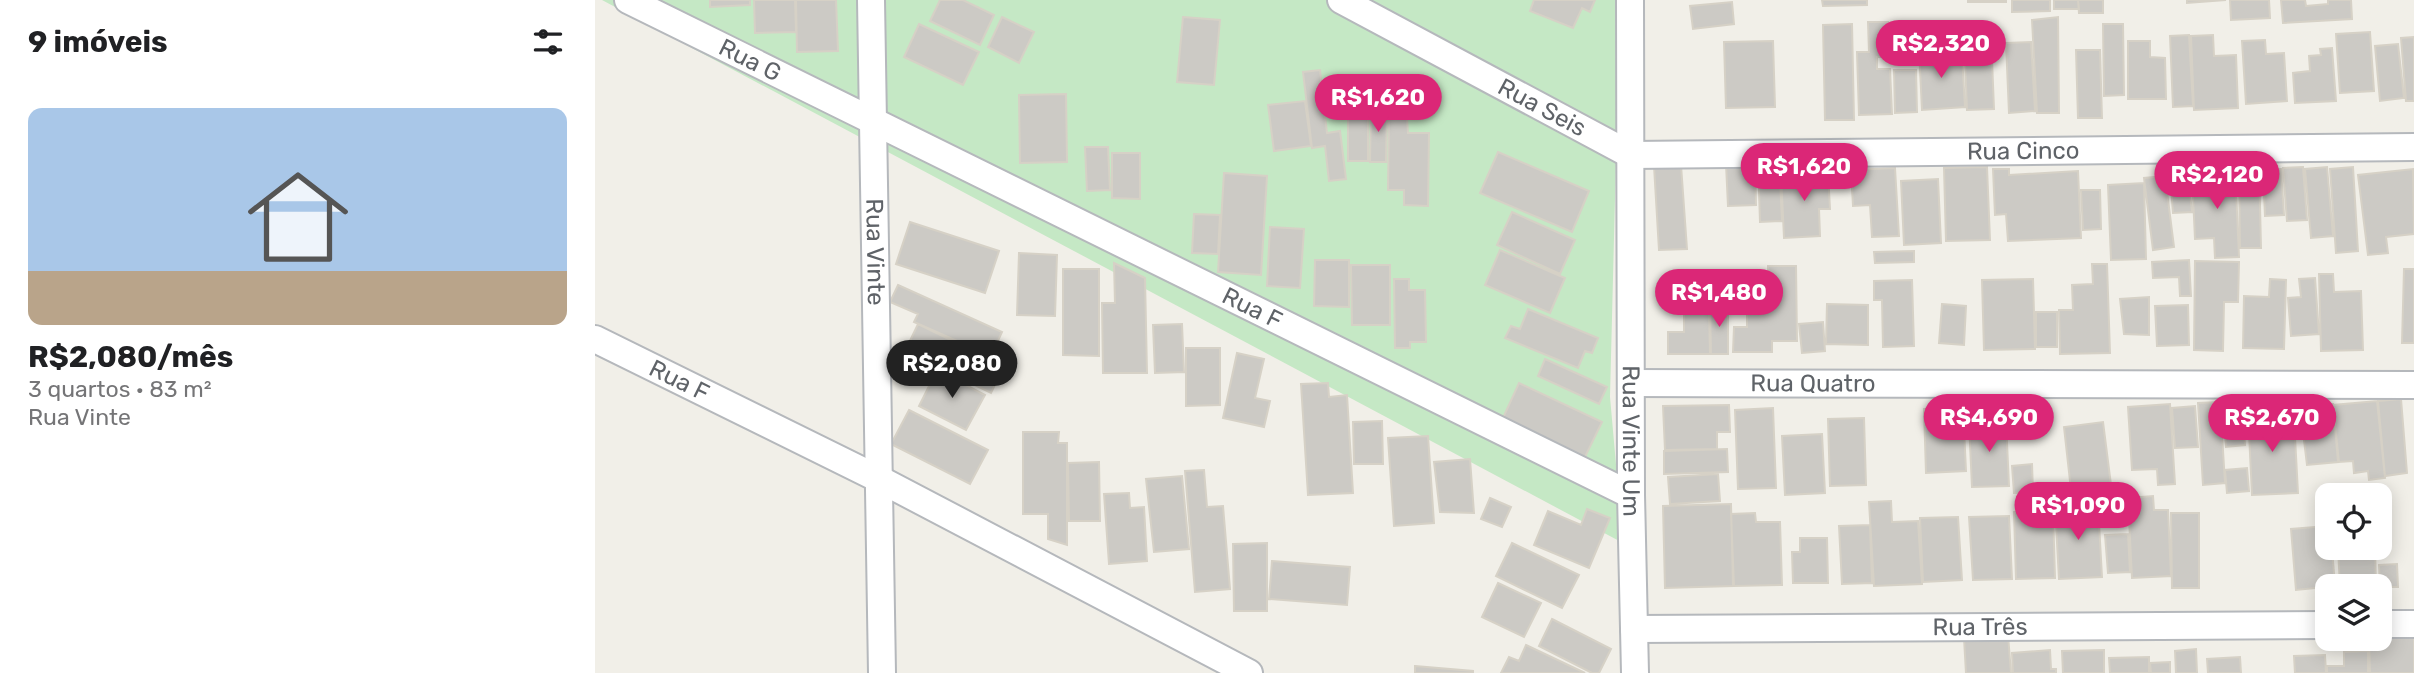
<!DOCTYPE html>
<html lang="pt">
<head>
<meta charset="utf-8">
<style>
	:root { --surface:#fff; --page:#f2f2f2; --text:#202124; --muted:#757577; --line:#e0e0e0; --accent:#db2777 }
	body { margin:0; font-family:Rubik,sans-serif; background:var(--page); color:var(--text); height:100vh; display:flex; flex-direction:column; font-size:26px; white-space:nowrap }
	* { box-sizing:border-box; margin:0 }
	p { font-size:23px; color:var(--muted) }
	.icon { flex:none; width:38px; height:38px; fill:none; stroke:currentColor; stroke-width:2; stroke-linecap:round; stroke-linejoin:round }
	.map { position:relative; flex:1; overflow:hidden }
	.panel { display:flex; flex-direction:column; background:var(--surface); width:595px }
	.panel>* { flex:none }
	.buttons { position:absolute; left:1720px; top:483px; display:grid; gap:14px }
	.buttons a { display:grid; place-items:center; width:77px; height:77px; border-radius:14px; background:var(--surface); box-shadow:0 4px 18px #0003; font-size:35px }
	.price { position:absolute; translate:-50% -60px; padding:0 16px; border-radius:24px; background:var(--accent); color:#fff; font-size:23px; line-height:46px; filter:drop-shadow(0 2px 4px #0008) }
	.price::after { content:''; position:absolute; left:50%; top:42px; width:21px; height:16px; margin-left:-10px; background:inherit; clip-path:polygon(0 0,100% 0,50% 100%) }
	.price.current { background:#222; color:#fff }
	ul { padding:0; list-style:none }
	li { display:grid; align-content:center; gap:14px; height:371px; padding:0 28px }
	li+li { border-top:2px solid var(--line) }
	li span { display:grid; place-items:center; height:217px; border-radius:14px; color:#555 }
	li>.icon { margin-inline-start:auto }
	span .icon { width:126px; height:126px; fill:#fffc; stroke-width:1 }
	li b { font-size:30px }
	h2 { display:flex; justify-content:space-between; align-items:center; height:84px; padding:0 28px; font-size:30px }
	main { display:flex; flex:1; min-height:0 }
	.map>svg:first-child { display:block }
</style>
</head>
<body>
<main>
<section class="panel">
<h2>9 imóveis<svg class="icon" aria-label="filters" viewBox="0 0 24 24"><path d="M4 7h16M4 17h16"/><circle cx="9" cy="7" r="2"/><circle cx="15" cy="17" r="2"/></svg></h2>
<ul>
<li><span style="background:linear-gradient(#a9c7e8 75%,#b9a48a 0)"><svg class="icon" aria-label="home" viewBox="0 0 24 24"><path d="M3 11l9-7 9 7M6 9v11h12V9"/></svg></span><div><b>R$2,080/mês</b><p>3 quartos · 83 m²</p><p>Rua Vinte</p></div></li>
</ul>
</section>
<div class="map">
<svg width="1819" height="673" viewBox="0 0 1819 673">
	<rect width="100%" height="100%" fill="#f1efe8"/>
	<path fill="#c5e8c5" d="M7,0H1025L1015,397L1028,543Z"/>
	<path fill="#cccac5" stroke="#d6d1c6" stroke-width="2" d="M115,0H155V5L115,7Z
		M159,0H200L201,32L160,33Z
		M201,0H241L243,51L202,52Z
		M345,0H368L399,15L385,45L335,21Z
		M939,0H1000L995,12L987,8L978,28L935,11Z
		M1227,0H1272V5L1228,6Z
		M1373,0H1411V2H1373Z
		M1417,0H1455V11L1417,12Z
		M1459,0H1483L1484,9H1459Z
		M1483,0H1508V13H1484Z
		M1592,0H1631L1592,3Z
		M1635,0H1674L1675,18L1636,20Z
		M1686,0H1710L1711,6L1733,4V0H1756L1757,19L1688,23Z
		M1137,2L1139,24L1098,29L1095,6Z
		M407,17L439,32L424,63L393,47Z
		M588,17L625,20L619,85L582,82Z
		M1463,17L1464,113H1442L1437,20Z
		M1273,22H1293L1294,57H1282V69H1295L1297,114L1264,115L1262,52H1274Z
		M324,24L384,52L368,85L309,57Z
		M1257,24L1259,120H1230L1228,25Z
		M1508,24H1528L1529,95L1509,96Z
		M1775,32L1779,91L1745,93L1741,34Z
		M1396,35L1399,109L1372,110L1369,36Z
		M1594,35L1598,106L1578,107L1575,36Z
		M1618,35L1619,56L1641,55L1643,108L1599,110L1596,36Z
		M1819,37V101H1811L1806,38Z
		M1670,40L1671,54L1689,53L1692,101L1651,104L1647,41Z
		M1178,41L1180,107L1131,108L1129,42Z
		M1533,41H1555V57L1570,58L1571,99H1533Z
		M1436,42L1440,111L1414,113L1411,43Z
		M1803,44L1809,98L1785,101L1780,46Z
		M1348,48V56L1367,55L1370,107L1327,110L1324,49Z
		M1737,48L1741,101L1700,103L1698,73L1715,71L1714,56L1726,55L1725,49Z
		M1481,50H1505L1507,118H1483Z
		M725,70L732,133L745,131L751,179L734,181L730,146L717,148L708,72Z
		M1299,70H1321L1322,112L1300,113Z
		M471,94L472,162L425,163L424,95Z
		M710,101L716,146L679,151L673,105Z
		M753,102H773V161H753Z
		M776,106L792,107L791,162H775Z
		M794,118H812L813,133H834L833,206L809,205V190H793Z
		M490,147H513L515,190L492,191Z
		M903,152L994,191L977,232L885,193Z
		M517,153H545V199L517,198Z
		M1184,160L1187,221L1165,222L1163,161Z
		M1664,162L1666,248H1645L1644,163Z
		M1160,163L1161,205L1133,206L1131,164Z
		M1086,165L1092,249L1064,250L1059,166Z
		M1640,166L1644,257L1620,258L1619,238L1600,239L1597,175L1622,174V167Z
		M1392,167L1395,240L1351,241L1349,168Z
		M1708,167L1712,220L1692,221L1688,168Z
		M1732,167L1738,236L1716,238L1710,169Z
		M1758,167L1763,251L1741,253L1735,169Z
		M1300,168L1304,236L1277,237L1275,205L1258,206L1256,170Z
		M1398,169H1414V175L1483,171L1486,238L1413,241L1411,214L1400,215Z
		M1668,169H1686L1689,215L1670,216Z
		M1818,169L1819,234L1791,237L1793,253L1773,255L1763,175Z
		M1233,172L1235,209H1224L1225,236L1189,238L1186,173Z
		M629,173L672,176L666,275L623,272Z
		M1593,174L1597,212L1578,213L1575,175Z
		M1570,176L1579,247L1558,250L1549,178Z
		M1343,179L1346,243L1309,245L1306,181Z
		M1549,183L1551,259L1516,260L1513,185Z
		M1486,190H1505L1506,229L1488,230Z
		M917,212L980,240L965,274L902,245Z
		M599,214L625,215L623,254L597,253Z
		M315,222L404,251L390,293L301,264Z
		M675,227L709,229L705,288L672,286Z
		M905,250L970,278L955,313L890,285Z
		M1319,251V262L1280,263L1279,252Z
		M424,253L462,255L460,316L422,315Z
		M720,260H754V307L719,306Z
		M1594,260L1596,296H1585L1584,277L1558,278L1557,262Z
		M1600,261L1644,262L1643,302H1629L1628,351L1599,350Z
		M519,263L550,278L552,373H508L507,303H520Z
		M1497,264H1512L1515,353L1465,354L1464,310H1478L1477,285L1498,284Z
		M756,265H795V325H757Z
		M1173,266H1201L1202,341H1177V352H1138L1139,327H1152V302H1174Z
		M468,269H504V356L468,355Z
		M1809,269H1819V343H1807Z
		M1724,274H1738L1739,292L1766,291L1768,350L1726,351Z
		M1720,278L1724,334L1696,336L1693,298L1706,297L1704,279Z
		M799,279H814V290H830L831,342H815V348H800Z
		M1438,279L1440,349L1389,350L1387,280Z
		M1675,279L1691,280L1689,349L1648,348L1649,296L1674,297Z
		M1317,280L1319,346L1288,347L1287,300H1279V281Z
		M303,285L407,332L396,356L319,322L323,314L295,302Z
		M1554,297V335L1529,334L1525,299Z
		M1232,304L1273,305V345L1231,344Z
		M1347,304L1371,306L1369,345L1344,343Z
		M1115,305H1133V354H1116Z
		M1593,305L1594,345L1562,346L1560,306Z
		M933,309L1003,338L997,353L990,351L983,368L910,338L916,326L925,329Z
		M1089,310H1114L1115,354H1073V332H1089Z
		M1441,312H1462V347H1441Z
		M1228,322L1230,351L1207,353L1204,324Z
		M323,324L409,366L396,393L310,351Z
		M587,324L589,372L560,373L558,325Z
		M591,348H625V405L591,406Z
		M642,353L669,359L660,398L675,401L669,427L628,418Z
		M950,359L1012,387L1004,404L943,376Z
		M342,370L390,395L371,430L324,406Z
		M733,383L734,397L752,395L758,493L713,495L706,384Z
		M924,383L1007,422L989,459L907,420Z
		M1646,398L1650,445L1631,447L1627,399Z
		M1806,399L1812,473L1790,476L1783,401Z
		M1782,401L1790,478L1774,480L1773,471L1759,473L1758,461L1744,462L1738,405Z
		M1625,402L1630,483L1608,485L1603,403Z
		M1575,404L1580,484L1563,485L1562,469L1537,470L1533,407Z
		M1738,404L1743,462L1712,465L1705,407Z
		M1134,405L1135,432H1122V449L1070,450L1068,406Z
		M1600,406L1603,447L1580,448L1577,408Z
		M1178,408L1181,488L1143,489L1140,410Z
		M1368,408L1371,471L1331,473L1329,409Z
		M314,410L393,450L375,484L296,444Z
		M1691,411L1692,437H1700L1703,493L1657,495L1653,412Z
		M1269,418L1271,485L1235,486L1233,419Z
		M787,421L788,464H759L758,422Z
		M1411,421L1414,486L1377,487L1374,422Z
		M1508,422L1516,485L1476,490L1469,427Z
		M428,432H464L463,443H472V545L453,539V514H428Z
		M1227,434L1230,493L1190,495L1187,436Z
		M833,436L839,523L799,526L793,438Z
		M1132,449L1133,472L1069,474V451Z
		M875,459L879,513L845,512L839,462Z
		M504,462L505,521H474L473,463Z
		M1437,464L1438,492L1419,493L1417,466Z
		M1652,468L1654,491L1632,493L1630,470Z
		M609,470L612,507L628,506L635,589L600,592L590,471Z
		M1123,474L1125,501L1075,504L1073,477Z
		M587,476L594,549L559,552L551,479Z
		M534,493L535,508L549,507L552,561L514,564L509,494Z
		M1558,496L1559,510H1573L1576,576L1537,578L1533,498Z
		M895,498L916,507L907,527L886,519Z
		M1296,501L1297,522L1323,521L1327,584L1279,586L1274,502Z
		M1136,504L1138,586L1070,588L1068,506Z
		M1503,505L1507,577L1464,579L1460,506Z
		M992,509L1015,518L994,568L939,545L953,511L986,525Z
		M1458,511L1460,578L1421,579L1419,512Z
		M1160,513L1161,522H1185L1187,585L1139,586L1136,514Z
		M1576,513H1604V588H1577Z
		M1414,516L1417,579L1378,580L1374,517Z
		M1363,517L1367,580L1328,582L1325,518Z
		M1275,525L1277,583L1247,584L1244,526Z
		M1732,526V548H1737L1740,586L1701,590L1696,529Z
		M1533,534L1535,572L1513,573L1510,535Z
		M1205,538H1232L1233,583H1198L1197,552H1205Z
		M672,543V611H639L638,544Z
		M917,543L984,575L967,608L901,576Z
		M1743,548H1780L1781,586H1745Z
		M677,561L755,567L752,605L674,599Z
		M1802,564L1803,587H1785L1784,565Z
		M903,583L946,603L929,637L887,617Z
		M957,619L1016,649L1004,673H997L944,646Z
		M1413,635L1416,673H1371L1369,638Z
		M1819,636V673H1775L1774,639Z
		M931,645L990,673H906L914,657L924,661Z
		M1601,649L1602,673H1581L1580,651Z
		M1455,650L1456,669H1461V673H1418L1417,653Z
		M1509,650V673H1468L1467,651Z
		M1773,651V673H1732V666H1749V652Z
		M1730,655L1731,673H1700L1699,656Z
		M1554,657V673H1515L1514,658Z
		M1645,657L1646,673H1613L1612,659Z
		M1575,662V673H1556L1555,663Z
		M820,666L878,671V673H820Z"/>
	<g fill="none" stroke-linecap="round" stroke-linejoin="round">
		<defs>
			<g id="minor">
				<path id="s1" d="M33,0L1036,495"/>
				<path id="s2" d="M276,0L287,673"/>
				<path id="s3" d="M746,0L1036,155L1819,147"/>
				<path id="s4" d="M1035,0L1036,495L1040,673"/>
				<path id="s5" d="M0,339L286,480L654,673"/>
				<path id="s6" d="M1036,383L1819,385"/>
				<path d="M1785,624H1819"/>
				<path id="s7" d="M1039,629L1732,625"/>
			</g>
		</defs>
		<use href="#minor" stroke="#b5b8bc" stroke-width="30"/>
		<use href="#minor" stroke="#fff" stroke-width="26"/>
	</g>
	<g text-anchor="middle" stroke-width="7" stroke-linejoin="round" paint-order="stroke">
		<g font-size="24" fill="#5f6368" stroke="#fff">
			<text dy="8" stroke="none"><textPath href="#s1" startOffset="136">Rua G</textPath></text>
			<text dy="8" stroke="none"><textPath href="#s3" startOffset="228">Rua Seis</textPath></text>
			<text dy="8" stroke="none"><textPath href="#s3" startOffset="721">Rua Cinco</textPath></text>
			<text dy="8" stroke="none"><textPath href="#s2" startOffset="252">Rua Vinte</textPath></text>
			<text dy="8" stroke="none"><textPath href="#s1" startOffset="696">Rua F</textPath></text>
			<text dy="8" stroke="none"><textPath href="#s5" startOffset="94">Rua F</textPath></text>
			<text dy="8" stroke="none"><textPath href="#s6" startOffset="182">Rua Quatro</textPath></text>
			<text dy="8" stroke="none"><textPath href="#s4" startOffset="441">Rua Vinte Um</textPath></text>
			<text dy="8" stroke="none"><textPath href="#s7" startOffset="346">Rua Três</textPath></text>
		</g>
	</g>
</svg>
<div class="buttons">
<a><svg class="icon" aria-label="locate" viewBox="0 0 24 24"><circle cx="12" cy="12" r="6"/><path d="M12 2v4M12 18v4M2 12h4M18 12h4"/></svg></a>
<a><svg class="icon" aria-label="layers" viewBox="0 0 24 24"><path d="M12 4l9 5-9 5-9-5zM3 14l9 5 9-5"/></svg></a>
</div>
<b class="price" style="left:1346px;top:80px">R$2,320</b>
<b class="price" style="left:783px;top:134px">R$1,620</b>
<b class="price" style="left:1209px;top:203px">R$1,620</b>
<b class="price" style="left:1622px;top:211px">R$2,120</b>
<b class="price" style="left:1124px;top:329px">R$1,480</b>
<b class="price current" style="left:357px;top:400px">R$2,080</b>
<b class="price" style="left:1394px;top:454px">R$4,690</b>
<b class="price" style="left:1677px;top:454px">R$2,670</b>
<b class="price" style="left:1483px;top:542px">R$1,090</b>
</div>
</main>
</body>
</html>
